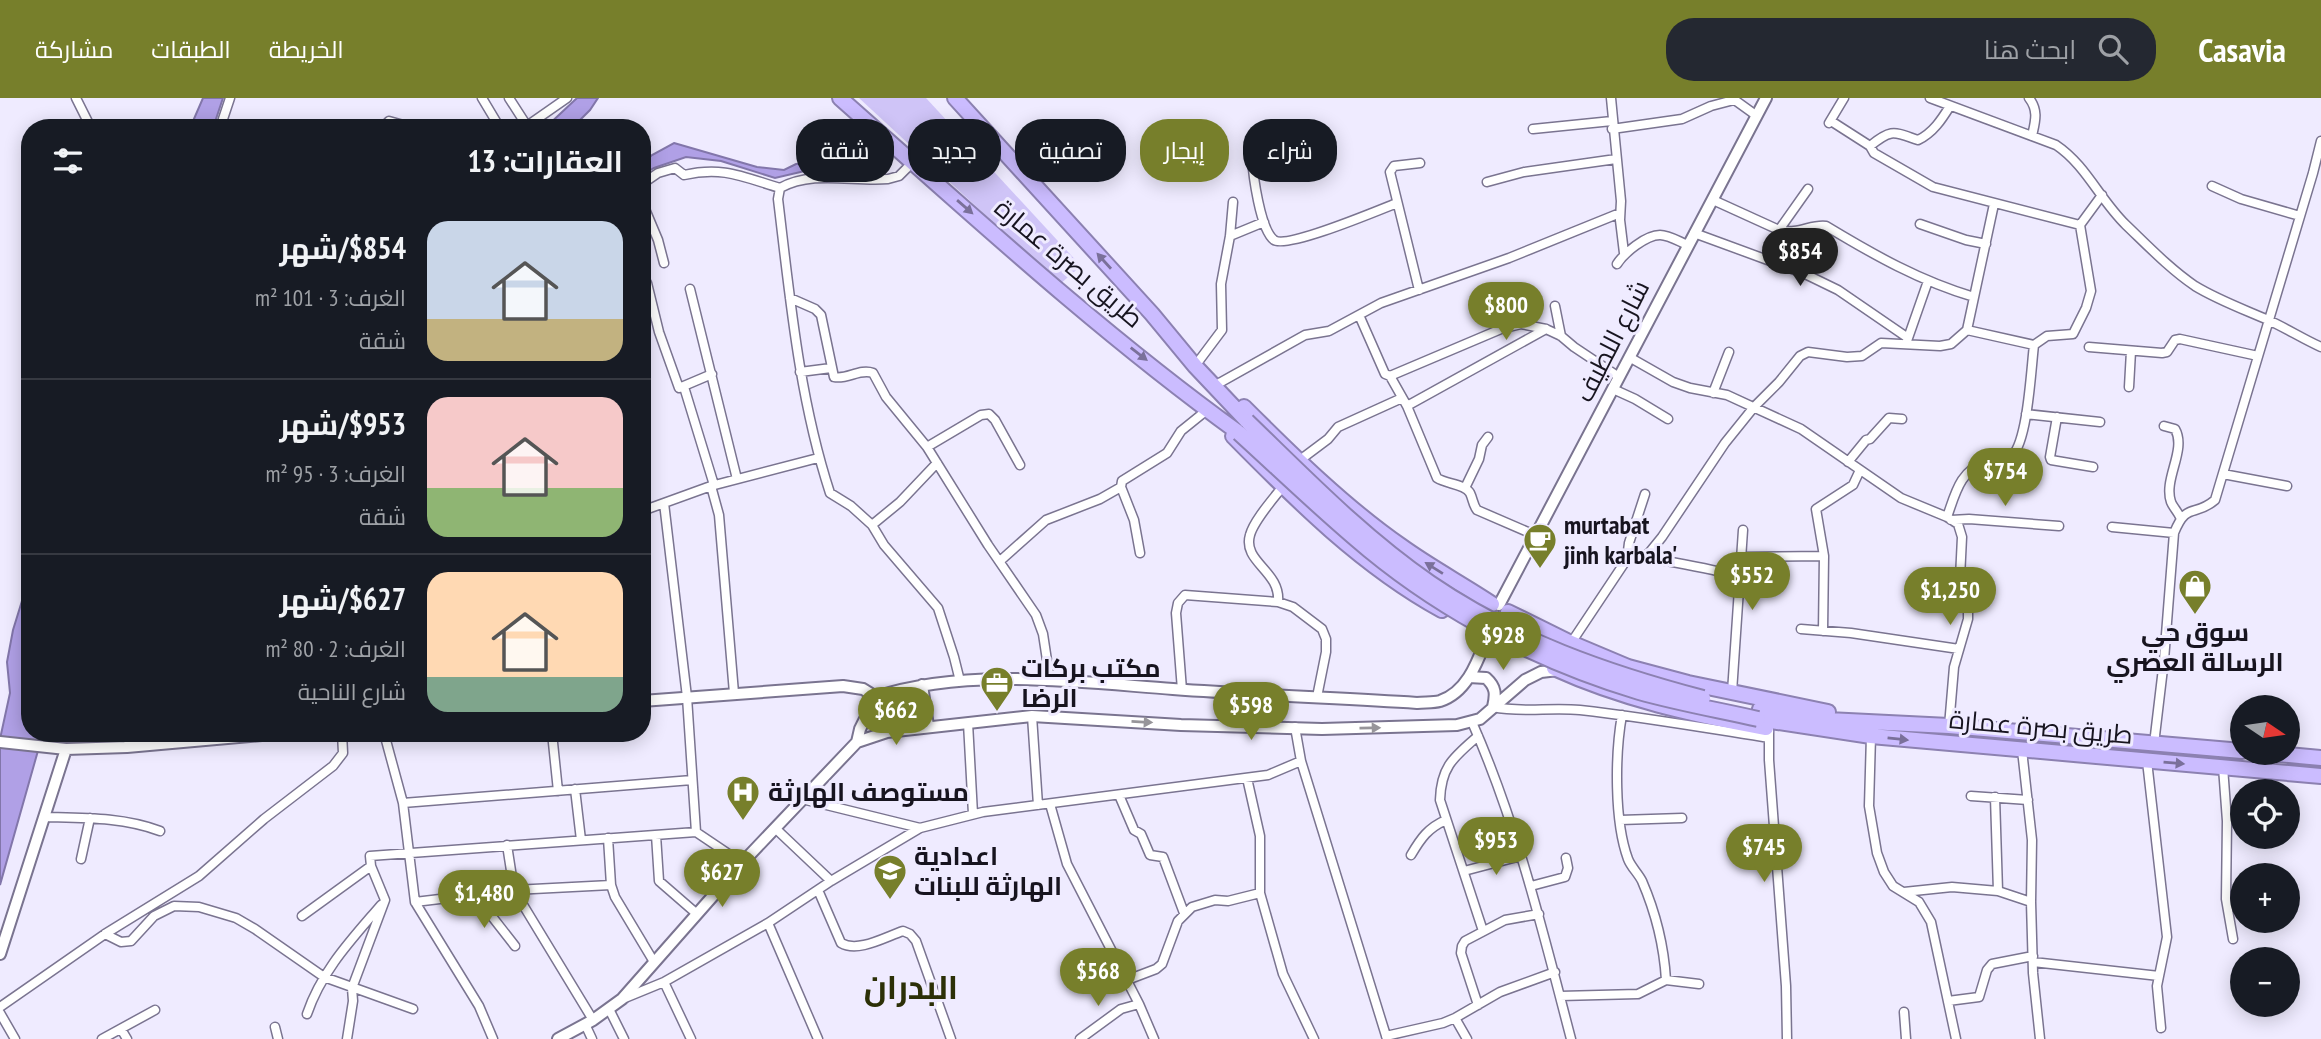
<!DOCTYPE html>
<html lang="ar">
<head>
<meta charset="utf-8">
<style>
	:root { --surface:#171b24; --page:#242831; --text:#f1f3f6; --muted:#9ea1a6; --line:#363941; --accent:#777f2b }
	body { margin:0; font-family:"PT Sans Narrow",Cairo,sans-serif; background:var(--page); color:var(--text); direction:rtl; height:100vh; display:flex; flex-direction:column; font-size:26px; white-space:nowrap }
	* { box-sizing:border-box; margin:0 }
	p { font-size:23px; color:var(--muted) }
	.icon { flex:none; width:38px; height:38px; fill:none; stroke:currentColor; stroke-width:2; stroke-linecap:round; stroke-linejoin:round }
	.map { position:relative; flex:1; overflow:hidden; direction:ltr }
	.side { position:absolute; left:21px; top:21px; width:630px; height:623px; display:flex; flex-direction:column; background:var(--surface); border-radius:28px; box-shadow:0 4px 18px #0003; direction:rtl }
	.side>* { flex:none }
	.banner { position:absolute; left:672px; top:21px; width:665px; height:63px; direction:rtl; display:flex; gap:14px }
	.needle { width:46px; rotate:103deg }
	.tools { position:absolute; left:2230px; top:597px; display:grid; gap:14px }
	.tools a { display:grid; place-items:center; width:70px; height:70px; border-radius:50%; background:var(--surface); box-shadow:0 4px 18px #0003; font-size:35px }
	.price { position:absolute; translate:-50% -60px; padding:0 16px; border-radius:24px; background:var(--accent); color:#fff; font-size:23px; line-height:46px; filter:drop-shadow(0 2px 4px #0008) }
	.price::after { content:''; position:absolute; left:50%; top:42px; width:21px; height:16px; margin-left:-10px; background:inherit; clip-path:polygon(0 0,100% 0,50% 100%) }
	.price.current { background:#222; color:#fff }
	ul { padding:0; list-style:none }
	li { display:flex; align-items:center; gap:21px; height:175px; padding:0 28px }
	li+li { border-top:2px solid var(--line) }
	li span { display:grid; place-items:center; flex:none; width:196px; height:140px; border-radius:21px; color:#555 }
	li>.icon { margin-inline-start:auto }
	span .icon { width:84px; height:84px; fill:#fffc; stroke-width:1 }
	li b { font-size:30px }
	h2 { display:flex; justify-content:space-between; align-items:center; height:84px; padding:0 28px; font-size:30px }
	.pill { padding:0 24px; border-radius:28px; background:var(--surface); box-shadow:0 4px 18px #0003; font-size:24px; line-height:63px }
	.pill.current { background:var(--accent); color:#fff }
	header { display:flex; align-items:center; gap:42px; box-sizing:border-box; height:98px; padding:0 35px; background:var(--accent); color:#fff }
	header strong { font-size:33px }
	nav { display:flex; gap:38px; margin-inline-start:auto; font-size:24px }
	.search { width:490px; height:63px; background:var(--page); display:flex; align-items:center; gap:18px; box-sizing:border-box; padding:0 24px; border-radius:28px; color:var(--muted); font-size:26px }
	.map>svg:first-child { display:block }
</style>
</head>
<body>
<header>
<strong>Casavia</strong>
<div class="search"><svg class="icon" aria-label="search" viewBox="0 0 24 24"><circle cx="10" cy="10" r="6"/><path d="M15 15l6 6"/></svg>ابحث هنا</div>
<nav><a>الخريطة</a><a>الطبقات</a><a>مشاركة</a></nav>
</header>
<div class="map">
<svg width="2321" height="941" viewBox="0 0 2321 941">
	<rect width="100%" height="100%" fill="#efebff"/>
	<path fill="#cfc4f7" d="M859,0H926L1081,168L1060,186Z"/>
	<path fill="#b0a0e6" stroke="#8276aa" stroke-width="2" d="M203,0H223L213,30H190Z
		M577,0H598L590,12L572,30H545Z
		M674,45L757,69L784,72L796,66L818,64L867,70L874,72L873,76L809,72L775,80L721,63L686,59L654,70L642,77V66L652,57Z
		M30,477V635H43L0,787V641L10,595L7,564L13,532Z"/>
	<g fill="none" stroke-linecap="round" stroke-linejoin="round">
		<defs>
			<path id="street" d="M76,0L91,30
				M482,0L500,30
				M509,0L527,28
				M1611,0L1621,103L1620,122L1624,155
				M1732,0L1757,18
				M1930,0L2056,47C2086,67 2100,102 2126,127C2148,148 2170,171 2195,188C2218,202 2243,211 2268,222C2286,230 2303,241 2321,249
				M2029,0C2039,13 2035,24 2032,38
				M1831,23L1870,48L1874,55L1933,89L2080,127
				M1829,25L1844,0
				M220,30L230,0
				M382,30L389,23L414,30
				M524,30L567,0
				M1533,31L1612,23
				M1612,31L1682,21L1711,8L1734,2
				M1870,48C1892,30 1894,34 1918,42C1933,35 1942,21 1950,8
				M1252,59C1253,77 1260,131 1274,142C1287,151 1379,112 1397,105
				M1487,84L1524,74L1616,61
				M642,86L658,75L675,70L684,77C723,68 743,79 780,90C813,72 852,84 888,81L899,78L913,64
				M2212,88L2241,101L2300,118
				M780,90L778,101C790,200 799,300 830,395L851,408L872,427L884,447L938,510L954,559L960,583
				M1713,102L1779,132C1799,137 1810,126 1826,128C1874,157 1920,183 1974,199
				M642,104L658,142L664,165
				M1920,126L1966,142L1986,146
				M1779,132L1808,91
				M1694,135L1803,175L1838,192L1908,240
				M1230,138L1264,124
				M1617,166C1624,155 1646,137 1660,137C1669,137 1680,144 1688,147
				M647,185L659,234L679,290L712,276
				M690,191L737,381
				M1419,192L1390,74L1394,68L1420,65
				M790,200L815,211L821,217L834,279C847,282 860,270 873,275L886,299L927,349L988,447L1036,517L1043,536L1050,582
				M1555,208L1561,238
				M1359,217L1385,276L1390,278L1407,308L1437,380C1446,386 1465,386 1470,395C1473,401 1473,407 1477,412L1537,438
				M1967,232L2034,247L2047,238L2073,236L2086,210L2091,193L2080,127L2102,97
				M1907,243L1928,183
				M2089,249L2162,255L2167,254L2175,242L2180,241L2258,258
				M1629,259L1673,284L1690,290L1727,297L1801,331L1901,400L1947,419L1958,426L1962,439L1960,480L1963,501L1968,511V521L1954,569L1949,628
				M1195,268L1222,232L1221,186L1230,138L1233,104
				M800,274L831,270
				M1390,278L1501,231L1521,226L1546,231L1561,238L1574,249L1619,279
				M1214,288L1305,237L1329,233L1381,205L1509,160L1620,115
				M684,289L714,387
				M2129,289L2131,253
				M1613,291L1635,301L1668,321
				M1713,295L1729,254
				M1407,308L1546,231
				M2026,316L2100,324
				M2057,319L2050,359L2051,362L2093,369
				M2164,328L2175,331C2187,352 2163,381 2171,404C2173,409 2178,414 2180,419
				M927,349L981,317L989,316L995,322L1020,367
				M1300,362L1328,341L1338,329L1402,300
				M1848,364L1866,342L1870,341L1889,320L1902,321
				M2223,376L2287,388
				M711,388L719,417L734,595
				M1465,390L1479,361L1482,347L1488,339
				M664,405L687,599L696,734L742,765
				M642,413L711,388L818,360
				M1947,419C1955,397 1960,371 1986,365C1996,363 2004,366 2012,358C2028,342 2031,271 2034,247
				M1951,422L1969,421L2059,428
				M872,427L900,404L937,365
				M2112,429L2174,435
				M1140,455L1134,422L1121,389L1122,383L1167,355L1181,333L1207,312
				M1641,458C1674,465 1707,469 1740,479
				M1741,459L1824,458
				M1627,461L1629,445L1645,396
				M1000,463L1046,422L1100,401L1121,389
				M1278,504C1281,473 1242,464 1250,437C1254,422 1274,400 1284,387
				M1801,531L1851,535L1959,551
				M1823,533L1824,458L1816,411L1853,387L1860,372
				M1571,545L1627,461L1649,455L1662,439L1725,345L1754,309L1779,284L1800,258L1808,254L1847,259L1862,258L1881,245L1940,248L1951,246L1967,232L1994,106
				M1182,592L1176,515L1178,505L1185,497L1278,504L1293,509L1322,531L1326,541V554L1317,599
				M1732,594L1743,432
				M1493,609C1521,615 1551,609 1580,612C1643,619 1706,630 1769,640
				M1622,617C1615,656 1614,723 1628,761C1631,769 1638,775 1642,783C1655,813 1664,849 1666,882
				M1032,618L1038,707
				M1472,624C1517,726 1543,834 1571,941
				M968,625L973,716
				M1295,629L1301,663L1387,941
				M1769,630V662L1786,888L1787,941
				M384,635L403,705L415,804L479,908L493,941
				M552,635L558,693
				M1478,638C1454,659 1441,668 1440,702L1483,833
				M1871,638L1869,708L1877,755L1884,774L1893,788L1919,804L1931,824L1956,941
				M2154,646L2164,562L2174,435C2187,403 2194,420 2215,402L2313,75L2321,43
				M127,649L132,635
				M2022,652L2032,742L2031,804L2033,875L2040,941
				M2147,663L2167,839L2157,888L2161,930
				M2223,669L2227,723L2226,801L2233,841
				M1247,680L1260,738V795L1283,876L1314,941
				M575,691L581,742
				M1119,697L1134,732L1141,736L1150,757L1163,759L1184,815
				M1971,698L2028,702
				M1995,699L1998,793
				M802,701L920,730
				M403,705L692,682
				M1050,706L1067,766L1139,906L1154,941
				M44,719C83,720 123,719 160,733
				M1620,722L1682,720
				M775,730L831,783
				M656,737L659,783L697,816
				M608,740L611,787
				M507,747L514,792L593,922
				M1411,757C1421,740 1428,730 1446,722
				M81,761L90,720
				M1464,773L1521,758
				M1531,788L1565,779L1568,770L1566,760
				M818,792L841,845C858,855 885,839 903,833L910,836L916,843L951,941
				M1904,794L1952,789L1998,793L2031,804
				M476,798L515,848
				M415,804L514,792L611,787L615,799L654,864
				M302,818L371,768
				M768,825L818,941
				M105,836L121,844L131,843L154,818L174,808L199,809L236,820L255,831L324,879L413,911
				M2033,864L2159,878
				M1127,882L1156,871L1162,866L1178,823L1192,809L1215,802L1228,803L1260,795
				M664,884L691,941
				M1560,898L1638,896L1666,882L1699,886
				M625,900L664,884L768,825L831,783L920,730L983,714L1268,677L1301,663
				M1948,903L1979,899L1987,872L1992,866L2033,858
				M1478,907L1461,855L1462,848L1465,843L1505,822L1539,816
				M0,909L105,836L199,778L264,721L333,668L343,655L342,635
				M609,911L624,941
				M1904,914L1906,941
				M0,915L15,941
				M307,916C322,872 352,841 381,807
				M1455,920L1467,941
				M585,926L592,941
				M275,929L278,941
				M121,931L127,941
				M1386,938L1443,925L1455,920L1500,894L1555,874
				M102,941L155,912
				M347,941L353,903L352,890L385,802L371,768L370,758L696,734
				M1080,941L1121,911L1139,906"/>
			<path id="secondary" d="M1499,507L1766,0
				M1469,579L1486,580C1496,589 1496,596 1493,609
				M922,587L928,628
				M876,599C967,569 1078,584 1173,591C1254,597 1336,600 1417,605C1424,604 1433,605 1440,603C1468,594 1478,562 1488,537
				M642,603L843,588L863,591L876,599
				M869,613L875,625L887,634
				M0,644L66,651L127,649L284,635
				M857,644L860,631L876,599
				M0,856L66,651
				M558,941L593,922L622,901L742,765L857,644L887,634L1032,618L1181,627L1322,631L1457,627L1480,621L1525,582L1541,574L1558,572"/>
			<path id="highway" d="M840,0C969,114 1099,234 1239,335
				M955,0L1152,216L1195,268L1247,323
				M1244,309C1292,357 1345,409 1401,448C1430,469 1462,486 1492,506
				M1233,338C1296,402 1363,469 1442,512
				M1508,514L1571,545L1628,569L1688,585L1828,614
				M1554,570C1622,601 1694,617 1766,630
				M1760,611L1828,622L1949,628L2242,653
				M1758,621L1871,638L2321,678
				M2255,654L2321,660"/>
		</defs>
		<use href="#street" stroke="#7a7490" stroke-width="11"/>
		<use href="#secondary" stroke="#7a7490" stroke-width="14"/>
		<use href="#highway" stroke="#8c81b1" stroke-width="18"/>
		<use href="#street" stroke="#fff" stroke-width="8"/>
		<use href="#secondary" stroke="#fff" stroke-width="10"/>
		<use href="#highway" stroke="#cbbcff" stroke-width="14"/>
		<defs>
			<path id="highway-bridge" d="M1247,323C1306,380 1363,439 1430,485C1513,542 1608,575 1703,600
				M1239,335C1282,374 1324,415 1369,452C1448,517 1542,565 1639,594C1678,605 1718,612 1758,621"/>
		</defs>
		<use href="#highway-bridge" stroke="#8c81b1" stroke-width="18" stroke-linecap="butt"/>
		<use href="#highway-bridge" stroke="#cbbcff" stroke-width="14"/>
	</g>
	<defs><path id="oneway-solid" d="M-6-.8H1V-3.2L6.5 0L1 3.2V.8H-6Z" transform="scale(1.75)"/></defs>
	<g fill="#7a709a">
		<use href="#oneway-solid" transform="translate(965 109) rotate(41)"/>
		<use href="#oneway-solid" transform="translate(1104 163) rotate(-132)"/>
		<use href="#oneway-solid" transform="translate(1139 256) rotate(38)"/>
		<use href="#oneway-solid" transform="translate(1434 470) rotate(-148)"/>
		<use href="#oneway-solid" transform="translate(1898 641) rotate(6)"/>
		<use href="#oneway-solid" transform="translate(2174 665) rotate(5)"/>
	</g>
	<g fill="#97959a">
		<use href="#oneway-solid" transform="translate(1142 624) rotate(3)"/>
		<use href="#oneway-solid" transform="translate(1370 630) rotate(-1)"/>
	</g>
	<defs>
		<symbol id="cafe-pin" viewBox="-11 -11 22 30"><path d="M0 17L-7.5 6A9.5 9.5 0 1 1 7.5 6Z" fill="#777f2b" stroke="#efebff"/><path d="M-5.5-4.5H6V0H3Q3 3.5 0 3.5H-2.5Q-5.5 3.5-5.5 0ZM3-3.2v2h1.7v-2ZM-6 4.5H4V6H-6Z" fill="#fff"/></symbol>
		<symbol id="shop-pin" viewBox="-11 -11 22 30"><path d="M0 17L-7.5 6A9.5 9.5 0 1 1 7.5 6Z" fill="#777f2b" stroke="#efebff"/><path d="M-5-2.5h2.3a2.7 3.5 0 0 1 5.4 0H5L5.5 6h-11ZM-1.5-2.5h3a1.5 2.3 0 0 0-3 0Z" fill="#fff"/></symbol>
		<symbol id="office-pin" viewBox="-11 -11 22 30"><path d="M0 17L-7.5 6A9.5 9.5 0 1 1 7.5 6Z" fill="#777f2b" stroke="#efebff"/><path d="M-6-3h4V-5.5h4V-3h4V5H-6ZM-1-4.5V-3h2v-1.5ZM-6 0V1H6V0Z" fill="#fff"/></symbol>
		<symbol id="hospital-pin" viewBox="-11 -11 22 30"><path d="M0 17L-7.5 6A9.5 9.5 0 1 1 7.5 6Z" fill="#777f2b" stroke="#efebff"/><path d="M-5-5h3v3.5h4V-5h3V5h-3V1.5h-4V5h-3Z" fill="#fff"/></symbol>
		<symbol id="school-pin" viewBox="-11 -11 22 30"><path d="M0 17L-7.5 6A9.5 9.5 0 1 1 7.5 6Z" fill="#777f2b" stroke="#efebff"/><path d="M0-5L7-2L0 1L-7-2ZM-4 1L0 2.5L4 1V4Q0 6-4 4Z" fill="#fff"/></symbol>
	</defs>
	<g fill-rule="evenodd">
		<use href="#cafe-pin" x="1521" y="423" width="38" height="52"/>
		<use href="#shop-pin" x="2176" y="469" width="38" height="52"/>
		<use href="#office-pin" x="978" y="566" width="38" height="52"/>
		<use href="#hospital-pin" x="724" y="675" width="38" height="52"/>
		<use href="#school-pin" x="871" y="754" width="38" height="52"/>
	</g>
	<g text-anchor="middle" stroke-width="6" stroke-linejoin="round" paint-order="stroke">
		<g font-size="26" fill="#17141f" stroke="#efebff">
			<text transform="translate(1069 165) rotate(40)" y="9">طريق بصرة عمارة</text>
			<text transform="translate(1612 243) rotate(-63)" y="9">شارع اللطيف</text>
			<text transform="translate(2041 629) rotate(5)" y="9">طريق بصرة عمارة</text>
		</g>
		<g font-size="26" font-weight="bold" fill="#17141f" stroke="#efebff" text-anchor="start">
			<text x="1564" y="436">murtabat<tspan x="1564" dy="30">jinh karbala'</tspan></text>
			<text x="2195" y="543" text-anchor="middle">سوق حي<tspan x="2195" dy="30">الرسالة العصري</tspan></text>
			<text x="1021" y="579">مكتب بركات<tspan x="1021" dy="30">الرضا</tspan></text>
			<text x="768" y="703">مستوصف الهارثة</text>
			<text x="914" y="767">اعدادية<tspan x="914" dy="30">الهارثة للبنات</tspan></text>
		</g>
		<g font-size="33" font-weight="bold" fill="#2c3007" stroke="#efebff">
			<text x="911" y="901">البدران</text>
		</g>
	</g>
</svg>
<div class="tools">
<a><svg class="needle" viewBox="-14 -14 28 28"><path d="M0-13l5 13h-10z" fill="#e53935"/><path d="M0 13l5-13h-10z" fill="#9ea1a6"/></svg></a>
<a><svg class="icon" aria-label="locate" viewBox="0 0 24 24"><circle cx="12" cy="12" r="6"/><path d="M12 2v4M12 18v4M2 12h4M18 12h4"/></svg></a>
<a>+</a>
<a>−</a>
</div>
<b class="price current" style="left:1800px;top:190px">$854</b>
<b class="price" style="left:1506px;top:244px">$800</b>
<b class="price" style="left:2005px;top:410px">$754</b>
<b class="price" style="left:1752px;top:514px">$552</b>
<b class="price" style="left:1950px;top:529px">$1,250</b>
<b class="price" style="left:1503px;top:574px">$928</b>
<b class="price" style="left:1251px;top:644px">$598</b>
<b class="price" style="left:896px;top:649px">$662</b>
<b class="price" style="left:1496px;top:779px">$953</b>
<b class="price" style="left:1764px;top:786px">$745</b>
<b class="price" style="left:722px;top:811px">$627</b>
<b class="price" style="left:484px;top:832px">$1,480</b>
<b class="price" style="left:1098px;top:910px">$568</b>
<div class="banner">
<a class="pill">شراء</a>
<a class="pill current">إيجار</a>
<a class="pill">تصفية</a>
<a class="pill">جديد</a>
<a class="pill">شقة</a>
</div>
<section class="side">
<h2>العقارات: 13<svg class="icon" aria-label="filters" viewBox="0 0 24 24"><path d="M4 7h16M4 17h16"/><circle cx="9" cy="7" r="2"/><circle cx="15" cy="17" r="2"/></svg></h2>
<ul>
<li><span style="background:linear-gradient(#c9d6e8 70%,#c2b280 0)"><svg class="icon" aria-label="home" viewBox="0 0 24 24"><path d="M3 11l9-7 9 7M6 9v11h12V9"/></svg></span><div><b>$854/شهر</b><p>الغرف: 3 · 101 m²</p><p>شقة</p></div></li>
<li><span style="background:linear-gradient(#f6c9c9 65%,#8fb573 0)"><svg class="icon" aria-label="home" viewBox="0 0 24 24"><path d="M3 11l9-7 9 7M6 9v11h12V9"/></svg></span><div><b>$953/شهر</b><p>الغرف: 3 · 95 m²</p><p>شقة</p></div></li>
<li><span style="background:linear-gradient(#ffd9b3 75%,#7fa58c 0)"><svg class="icon" aria-label="home" viewBox="0 0 24 24"><path d="M3 11l9-7 9 7M6 9v11h12V9"/></svg></span><div><b>$627/شهر</b><p>الغرف: 2 · 80 m²</p><p>شارع الناحية</p></div></li>
</ul>
</section>
</div>
</body>
</html>
